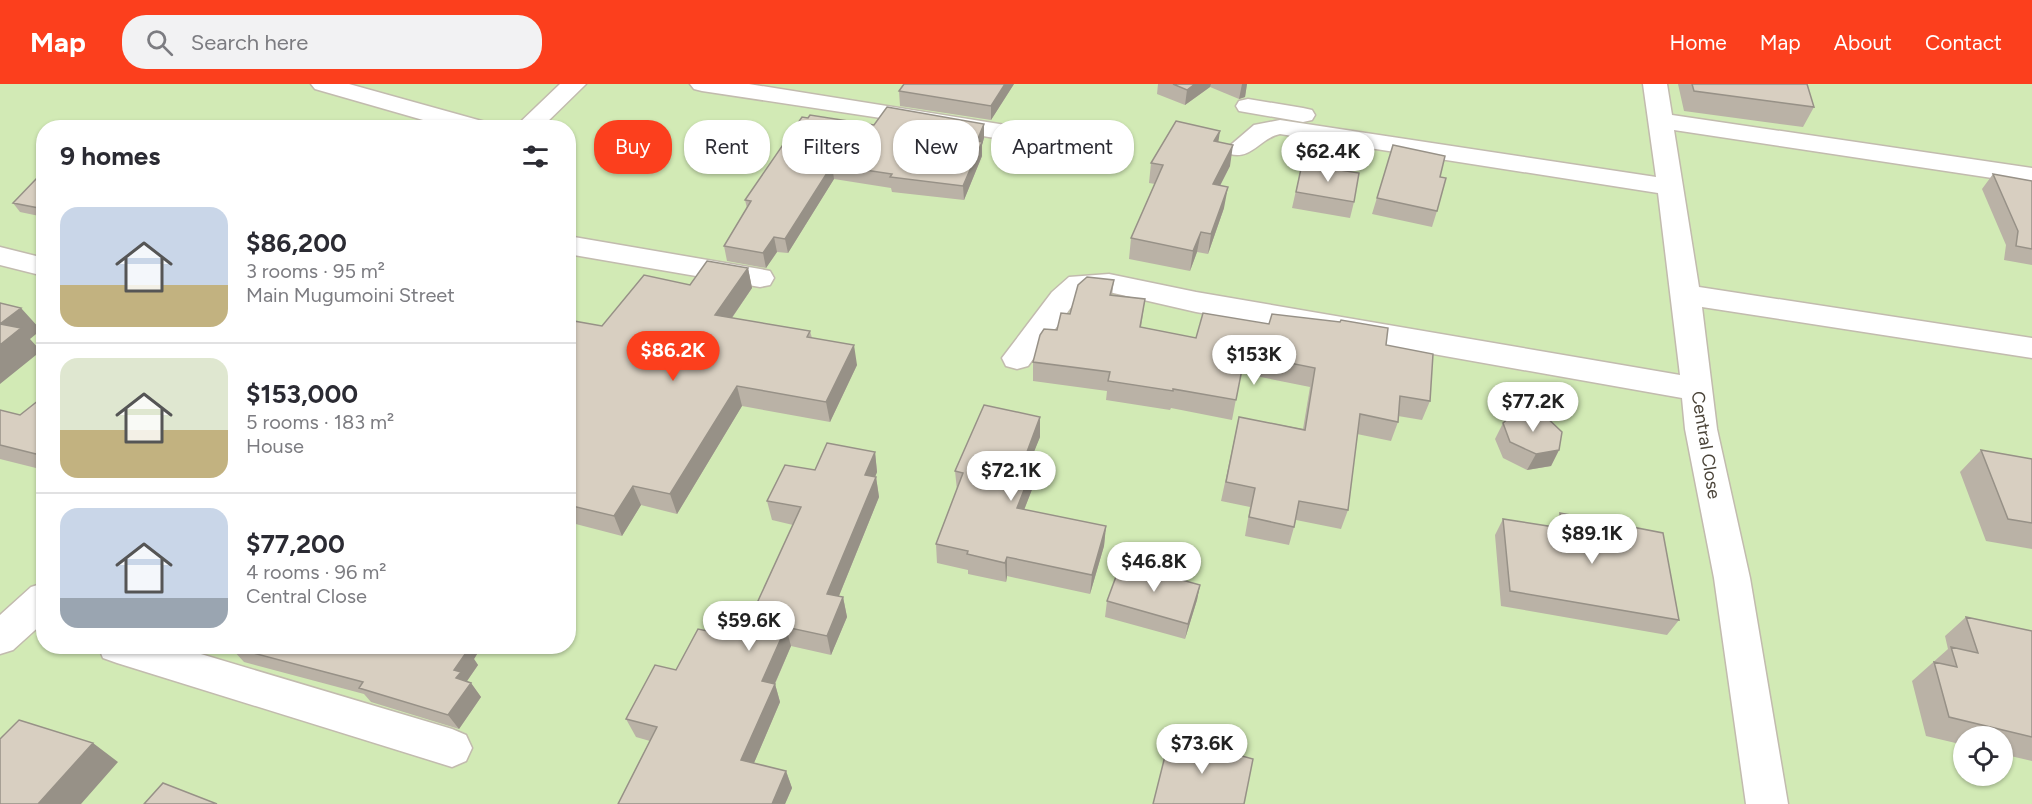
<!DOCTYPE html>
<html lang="en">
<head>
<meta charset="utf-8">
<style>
	:root { --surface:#fff; --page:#f2f2f3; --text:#2b2b33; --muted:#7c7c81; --line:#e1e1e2; --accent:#fc3f1d }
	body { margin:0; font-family:Figtree,sans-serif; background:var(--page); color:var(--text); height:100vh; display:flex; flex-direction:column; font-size:22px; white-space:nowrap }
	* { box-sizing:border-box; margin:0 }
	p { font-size:20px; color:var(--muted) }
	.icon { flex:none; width:33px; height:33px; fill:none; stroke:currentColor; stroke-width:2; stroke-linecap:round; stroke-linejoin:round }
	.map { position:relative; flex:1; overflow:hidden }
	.panel { position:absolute; left:36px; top:36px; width:540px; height:534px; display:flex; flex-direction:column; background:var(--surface); border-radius:24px; box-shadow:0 2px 4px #0004 }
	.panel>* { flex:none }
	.banner { position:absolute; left:594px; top:36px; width:570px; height:54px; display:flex; gap:12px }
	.buttons { position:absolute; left:1953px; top:642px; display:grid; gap:12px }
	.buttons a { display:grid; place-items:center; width:60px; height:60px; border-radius:50%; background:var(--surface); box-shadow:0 2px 4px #0004; font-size:30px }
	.price { position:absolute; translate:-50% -51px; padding:0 14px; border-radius:21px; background:#fff; color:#222; font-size:20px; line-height:39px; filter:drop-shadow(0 2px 3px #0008) }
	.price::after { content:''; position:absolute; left:50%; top:36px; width:18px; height:14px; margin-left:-9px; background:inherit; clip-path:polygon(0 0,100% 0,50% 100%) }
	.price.active { background:var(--accent); color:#fff }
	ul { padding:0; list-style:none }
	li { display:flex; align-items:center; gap:18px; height:150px; padding:0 24px }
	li+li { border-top:2px solid var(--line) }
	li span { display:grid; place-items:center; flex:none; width:168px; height:120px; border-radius:18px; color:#555 }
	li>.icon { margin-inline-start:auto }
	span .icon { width:72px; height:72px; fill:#fffc; stroke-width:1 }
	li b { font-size:26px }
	h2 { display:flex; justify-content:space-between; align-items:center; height:72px; padding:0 24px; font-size:26px }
	.pill { padding:0 21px; border-radius:24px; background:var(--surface); box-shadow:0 2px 4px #0004; font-size:21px; line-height:54px }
	.pill.active { background:var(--accent); color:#fff }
	header { display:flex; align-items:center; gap:36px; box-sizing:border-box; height:84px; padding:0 30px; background:var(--accent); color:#fff }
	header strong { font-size:28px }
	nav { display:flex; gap:33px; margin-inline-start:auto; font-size:21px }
	.search { width:420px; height:54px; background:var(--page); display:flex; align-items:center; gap:15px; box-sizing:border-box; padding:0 21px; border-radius:24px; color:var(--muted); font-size:22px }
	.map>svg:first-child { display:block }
</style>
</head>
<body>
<header>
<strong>Map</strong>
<div class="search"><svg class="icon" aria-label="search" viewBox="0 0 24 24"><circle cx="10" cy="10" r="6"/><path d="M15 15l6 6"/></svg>Search here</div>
<nav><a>Home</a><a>Map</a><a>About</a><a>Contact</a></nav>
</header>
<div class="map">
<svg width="2032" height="720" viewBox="0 0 2032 720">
	<rect width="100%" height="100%" fill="#f6f3ec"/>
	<path fill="#d2eab5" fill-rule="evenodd" d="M0,0H2032V720H0ZM44,44H568V562H44ZM1964,652H2002V692H1964Z"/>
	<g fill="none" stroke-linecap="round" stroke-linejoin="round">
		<defs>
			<path id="minor" d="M311,0H349L489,39L492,44H451L315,5Z
				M560,0H586L541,44H514Z
				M690,0H749L1062,50L1071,53L1075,58L1071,63L1062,66L894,36L702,7L694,5Z
				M1643,0H1667L1672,31L2032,84V100L1674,46L1699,203L2032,254V274L1702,223L1717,345L1750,494L1788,720H1746L1714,494L1685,345L1682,314L1196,228L1109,208L1086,209L1072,222L1028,282L1017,285L1006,282L1002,274L1052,208L1069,193L1109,190L1196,208L1680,291L1658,109L1280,50C1260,54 1252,76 1230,70L1226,65L1254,41L1280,36L1656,93Z
				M1248,15L1303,24L1312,26L1315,31L1312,36L1303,38L1239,27L1236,22L1239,17Z
				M568,152L760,185L770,187L774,194L770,201L760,203L568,170Z
				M0,163L44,174V192L0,181Z
				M44,499V538L13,566L0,570V531L31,503Z
				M98,562H174L452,645L466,651L472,664L466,677L452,683L117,579L103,574Z"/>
		</defs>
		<use href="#minor" stroke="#c2bbae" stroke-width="3"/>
		<use href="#minor" fill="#fff" fill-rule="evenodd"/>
	</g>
	<path fill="#bab2a6" d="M904,0H1014L991,36L900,22L899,7Z
		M1158,0H1247L1245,13L1239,15L1210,3L1185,21L1157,10Z
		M1678,0H1807L1814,23L1803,43L1684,27Z
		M984,40V54L982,61V72L964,116L892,108L891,104L834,95L788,169L777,168L766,184L727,177L724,162L747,124L745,116L874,41Z
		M1218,58L1230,82L1220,102L1224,124L1208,170L1197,168L1190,187L1129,175L1131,154L1155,100L1149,99L1151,79Z
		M1393,61L1440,93L1437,127L1432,143L1372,130Z
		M1302,80L1354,118L1350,134L1292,124Z
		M1993,90L2032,97V181L2004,176L2006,161L1982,105Z
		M44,94V133L20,128L13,119Z
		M748,184L752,204L732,234L810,247L812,254L857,281L830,338L742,322L677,430L641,421L622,452L568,438V236L602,242L690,201Z
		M1114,196L1112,211L1145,215L1141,243L1196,254L1386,261L1430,317L1422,336L1398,332V338L1391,357L1357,350L1348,426L1341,445L1296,436L1289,461L1245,452L1250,423L1221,417L1239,333L1303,345L1310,303L1241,289L1232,336L1171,324L1170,326L1106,316L1107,307L1033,297V278L1057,246L1070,230Z
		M44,312V386L0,375V326L20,331Z
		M1040,333V353L1033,369L1038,370V390L1024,426L1106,442L1104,462L1090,510L1007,492L1006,498L968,490V486L937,479L936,460L957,406L955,387Z
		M1503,339L1559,366L1551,382L1527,386L1503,374L1495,355Z
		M1981,366L2032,375V465L1986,457L1960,388Z
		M875,368L877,388L875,393H876L879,413L839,512L843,513L847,533L831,571L791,562L775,600L780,618L754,679L786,687L792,704L785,720H618L650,657L636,653L626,635L676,586L741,554L793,441L772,436L767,417L815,386Z
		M1560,429L1679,536L1667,551L1501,522L1495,451L1503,435L1553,443Z
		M1200,501L1197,516L1185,555L1105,533L1107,517Z
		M1966,533L2032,547V677L2002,670V652H1964V661L1926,652L1912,597L1948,565L1945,552Z
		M222,562H482L474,575L478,581L467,597L471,599L481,613L459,645L371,618L364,610L244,578L232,565Z"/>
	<path fill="#979187" d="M1005,0H1014L991,36V22Z
		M1195,0H1211L1210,3L1185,21L1187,6Z
		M1242,0H1247L1245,13L1239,15Z
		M984,40V54L982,61V72L964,116L963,102L977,57Z
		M1220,47L1217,67L1214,57Z
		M1233,61L1230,82L1210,121L1213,100Z
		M832,81L834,95L788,169L785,155Z
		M1228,103L1224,124L1208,170L1211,150Z
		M1201,148L1197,168L1190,187L1193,167Z
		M774,153L777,168L766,184L763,169Z
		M748,184L752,204L720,251L715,231Z
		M21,224L41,246L30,255L41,267L0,300V240Z
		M854,261L857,281L830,338L826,318Z
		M737,302L742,322L677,430L670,410Z
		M1040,333V353L1026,388L1027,368Z
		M1559,366L1551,382L1527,386L1536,370Z
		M875,368L877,388L868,411L865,391Z
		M1038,370V390L1017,444V424Z
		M876,393L879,413L832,529L827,510Z
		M633,402L641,421L622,452L614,432Z
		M1106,442L1104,462L1090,510L1092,491Z
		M1007,473V492L1006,498L1005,479Z
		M1200,501L1197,516L1185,555L1188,540Z
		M843,513L847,533L831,571L827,552Z
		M786,543L791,562L772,606L775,600L780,618L748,693L741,676L762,597Z
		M462,562H482L474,575L478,581L467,597L470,601L471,599L481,613L459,645L448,631L456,594L454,586Z
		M93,659L118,678L81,720H38Z
		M786,687L792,704L785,720H772Z"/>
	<path fill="#d8cfc1" stroke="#979187" stroke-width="1.5" d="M904,0H1005L991,22L899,7Z
		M1173,0H1195L1187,6Z
		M1692,0H1807L1814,23L1694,7Z
		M887,23L984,40L977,57L982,58L963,102L890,93L892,90L832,81L785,155L774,153L763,169L724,162L751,117L745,116L802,33L808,34L810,31L874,41Z
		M1176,37L1220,47L1214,57L1233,61L1213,100L1228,103L1211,150L1201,148L1193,167L1131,154L1163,81L1151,79Z
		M305,39L333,44H299Z
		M1393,61L1445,72L1440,93L1446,94L1437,127L1377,114Z
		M1302,80L1359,89L1354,118L1296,108Z
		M1993,90L2032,97V165L2016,162L2018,147Z
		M37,94H44V125L13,119Z
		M707,177L748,184L715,231L810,247L807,253L854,261L826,318L737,302L670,410L633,402L614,432L568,421V283L571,279H568V236L602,242L644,191L690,201Z
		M1087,193L1114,196L1110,211L1145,215L1140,243L1196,254L1203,229L1269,240L1272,230L1340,238L1341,236L1388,244L1386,261L1433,270L1430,317L1400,312L1398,338L1360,330L1348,426L1299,417L1294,443L1249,433L1255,404L1226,398L1239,333L1305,346L1315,284L1245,270L1236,316L1173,305V307L1108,297L1110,288L1033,278L1040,251L1044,245L1057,246L1061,229L1070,230L1078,201Z
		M0,219L21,224L0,240L21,244L0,261Z
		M44,312V372L0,361V326L20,331Z
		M984,321L1040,333L1027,368L1038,370L1017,424L1106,442L1092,491L1007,473L1005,479L967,470L968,467L936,460L963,389L955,387Z
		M1518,327L1544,331L1562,348L1559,366L1536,370L1510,358L1503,339Z
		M827,359L875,368L865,391L876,393L827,510L843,513L827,552L786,543L762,597L775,600L741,676L786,687L772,720H618L657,643L626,635L655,581L676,586L698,545L741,554L801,423L767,417L785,381L815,386Z
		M1981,366L2032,375V439L2008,435Z
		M1560,429L1663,449L1679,536L1510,507L1503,435L1561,444Z
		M1121,479L1200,501L1188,540L1107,517Z
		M1966,533L2032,547V653L1949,633L1934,578L1957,583L1951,563L1978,569Z
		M462,562L461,564L468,566L454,586L461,588L456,594L471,599L448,631L359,604L363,598L230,563Z
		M19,636L93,659L38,720H0V655Z
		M1170,652L1253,675L1244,720H1153Z
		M163,699L217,720H144Z"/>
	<g text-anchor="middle" stroke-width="6" stroke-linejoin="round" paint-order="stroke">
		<g font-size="18" fill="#4b4439" stroke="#fff">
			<text transform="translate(1706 361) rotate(81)" y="6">Central Close</text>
		</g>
	</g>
</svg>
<div class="buttons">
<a><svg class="icon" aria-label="locate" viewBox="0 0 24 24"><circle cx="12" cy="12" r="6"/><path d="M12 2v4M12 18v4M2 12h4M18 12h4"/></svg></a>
</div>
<b class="price" style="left:1328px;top:99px">$62.4K</b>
<b class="price active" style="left:673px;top:298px">$86.2K</b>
<b class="price" style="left:1254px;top:302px">$153K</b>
<b class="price" style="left:1533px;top:349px">$77.2K</b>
<b class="price" style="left:1011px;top:418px">$72.1K</b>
<b class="price" style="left:1592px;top:481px">$89.1K</b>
<b class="price" style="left:1154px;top:509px">$46.8K</b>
<b class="price" style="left:749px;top:568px">$59.6K</b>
<b class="price" style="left:1202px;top:691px">$73.6K</b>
<div class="banner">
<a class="pill active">Buy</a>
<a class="pill">Rent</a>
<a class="pill">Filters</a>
<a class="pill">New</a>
<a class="pill">Apartment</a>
</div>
<section class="panel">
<h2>9 homes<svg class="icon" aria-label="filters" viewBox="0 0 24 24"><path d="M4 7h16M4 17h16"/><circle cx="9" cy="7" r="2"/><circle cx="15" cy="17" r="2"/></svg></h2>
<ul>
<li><span style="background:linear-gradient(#c9d6e8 65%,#c2b280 0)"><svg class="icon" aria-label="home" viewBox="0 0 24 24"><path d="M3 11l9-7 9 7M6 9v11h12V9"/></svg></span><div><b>$86,200</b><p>3 rooms · 95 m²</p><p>Main Mugumoini Street</p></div></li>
<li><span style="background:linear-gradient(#dfe7d0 60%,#c2b280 0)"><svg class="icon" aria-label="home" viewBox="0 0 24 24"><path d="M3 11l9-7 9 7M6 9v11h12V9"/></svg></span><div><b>$153,000</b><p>5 rooms · 183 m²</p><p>House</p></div></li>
<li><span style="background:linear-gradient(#c9d6e8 75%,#9aa5b1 0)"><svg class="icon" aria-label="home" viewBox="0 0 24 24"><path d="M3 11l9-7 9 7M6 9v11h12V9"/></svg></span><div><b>$77,200</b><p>4 rooms · 96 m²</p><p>Central Close</p></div></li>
</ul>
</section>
</div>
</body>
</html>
